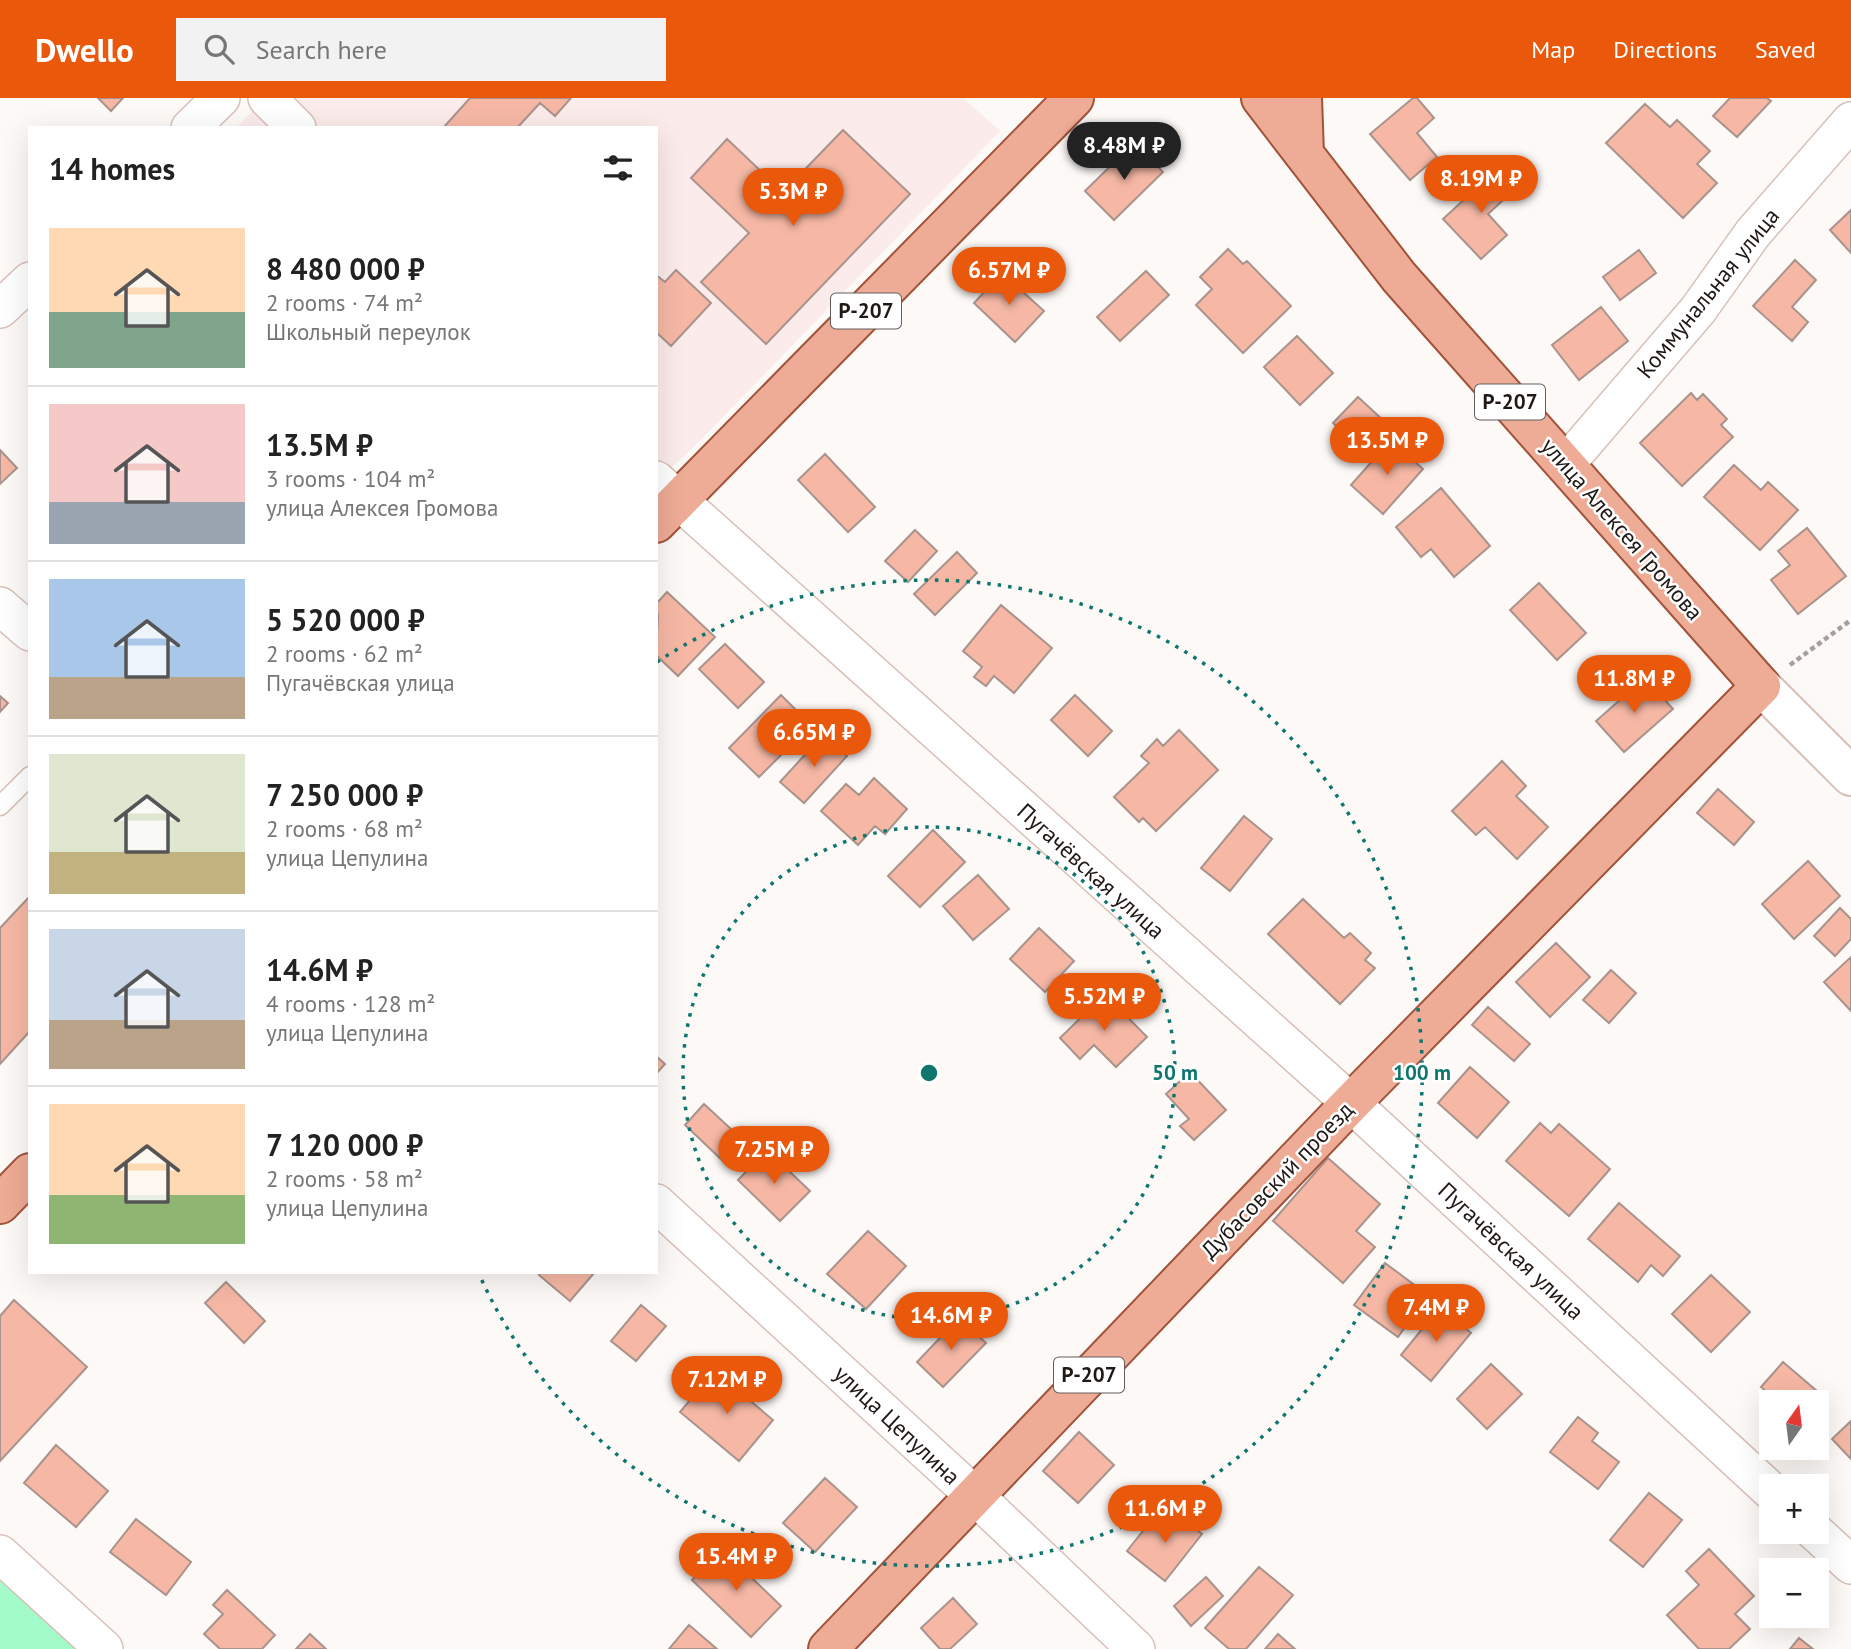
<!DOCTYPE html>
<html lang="en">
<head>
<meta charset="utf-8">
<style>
	:root { --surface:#fff; --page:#f2f2f2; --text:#222; --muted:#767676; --line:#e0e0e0; --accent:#ea580c }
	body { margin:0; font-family:"PT Sans",sans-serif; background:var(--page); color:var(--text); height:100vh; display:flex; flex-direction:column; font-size:26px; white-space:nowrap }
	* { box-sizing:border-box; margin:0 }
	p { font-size:23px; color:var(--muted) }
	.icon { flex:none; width:38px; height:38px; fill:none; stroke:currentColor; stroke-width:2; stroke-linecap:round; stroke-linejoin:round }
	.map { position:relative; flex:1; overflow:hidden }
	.drawer { position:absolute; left:28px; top:28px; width:630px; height:1148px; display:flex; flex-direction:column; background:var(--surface); border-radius:0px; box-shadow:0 7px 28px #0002 }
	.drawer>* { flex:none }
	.needle { width:46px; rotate:14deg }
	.tools { position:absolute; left:1759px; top:1292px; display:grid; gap:14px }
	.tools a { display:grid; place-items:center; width:70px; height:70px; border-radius:0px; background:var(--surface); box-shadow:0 7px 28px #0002; font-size:35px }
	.price { position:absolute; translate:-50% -60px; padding:0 16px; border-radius:24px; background:var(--accent); color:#fff; font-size:23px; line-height:46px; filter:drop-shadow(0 2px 4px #0008) }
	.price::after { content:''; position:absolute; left:50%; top:42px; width:21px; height:16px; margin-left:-10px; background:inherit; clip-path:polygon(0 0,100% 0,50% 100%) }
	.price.on { background:#222; color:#fff }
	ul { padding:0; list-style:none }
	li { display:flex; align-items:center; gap:21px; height:175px; padding:0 21px }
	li+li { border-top:2px solid var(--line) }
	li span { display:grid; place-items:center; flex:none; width:196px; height:140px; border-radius:0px; color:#555 }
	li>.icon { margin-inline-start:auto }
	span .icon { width:84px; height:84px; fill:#fffc; stroke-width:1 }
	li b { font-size:30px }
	h2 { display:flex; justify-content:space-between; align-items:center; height:84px; padding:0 21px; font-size:30px }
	header { display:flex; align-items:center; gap:42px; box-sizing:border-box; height:98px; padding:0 35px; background:var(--accent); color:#fff }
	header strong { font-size:33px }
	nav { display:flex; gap:38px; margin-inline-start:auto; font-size:24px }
	.search { width:490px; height:63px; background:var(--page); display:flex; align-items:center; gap:18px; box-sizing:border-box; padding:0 24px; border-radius:0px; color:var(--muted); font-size:26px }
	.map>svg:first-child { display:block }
</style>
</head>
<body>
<header>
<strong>Dwello</strong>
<div class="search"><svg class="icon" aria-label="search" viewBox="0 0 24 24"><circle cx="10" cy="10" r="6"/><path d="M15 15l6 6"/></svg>Search here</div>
<nav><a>Map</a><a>Directions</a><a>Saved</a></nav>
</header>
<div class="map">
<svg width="1851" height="1551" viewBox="0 0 1851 1551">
	<rect width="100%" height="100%" fill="#fdf9f7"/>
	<path fill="#fcebeb" d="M265,0H963L1000,33L695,348L656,384V30H236Z"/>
	<path fill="#a3fbc9" d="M0,1478L81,1551H0Z"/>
	<path fill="#f6b8a5" stroke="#a9938c" stroke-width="2" d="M98,0H123L111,13Z
		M470,0H571L555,18L540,5L517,30H443Z
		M1413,0H1417L1434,20L1417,35L1437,59L1410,82L1370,36Z
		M1730,0H1767L1771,3L1737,39L1713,18Z
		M1645,6L1670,29L1677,22L1710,53L1697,66L1717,85L1683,120L1606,45Z
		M843,32L910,96L766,246L701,184L749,135L691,80L727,41L783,94Z
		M1134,45L1163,74L1114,122L1085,93Z
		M1496,72L1514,92L1488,116L1507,137L1481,161L1443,121Z
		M1851,112V155L1830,132Z
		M1228,151L1243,166L1247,163L1291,208L1243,255L1196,207L1212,191L1200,179Z
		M1639,152L1656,175L1620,202L1603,179Z
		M1795,162L1816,182L1792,209L1808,224L1792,243L1753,208Z
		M676,172L711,205L671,248L656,234V177L665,184Z
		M1146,173L1169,197L1120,243L1097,219Z
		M1002,175L1044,213L1015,244L974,205Z
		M1601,209L1628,243L1579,282L1552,247Z
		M1297,238L1333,275L1300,307L1264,269Z
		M1691,295L1697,302L1703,296L1727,321L1721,327L1733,339L1682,388L1640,345Z
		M1358,299L1384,323L1358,349L1333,325Z
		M1391,342L1423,371L1383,416L1351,387Z
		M0,352L17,370L0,386Z
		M825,356L875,409L848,434L798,382Z
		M1734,367L1761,392L1768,384L1798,412L1760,452L1704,399Z
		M1441,390L1490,448L1454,479L1431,451L1421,459L1396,429Z
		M1807,430L1846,478L1798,516L1771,482L1790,467L1778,453Z
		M915,432L937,453L908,484L885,463Z
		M957,454L977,475L935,517L914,496Z
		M1539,485L1586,535L1557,562L1510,512Z
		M667,494L715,539L678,578L656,557L658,518L656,506Z
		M1001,507L1052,550L1014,595L994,578L986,588L974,579L982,569L963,553Z
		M725,546L764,584L738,610L699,571Z
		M1645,580L1673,611L1624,654L1596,623Z
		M781,597L802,618L775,646L784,654L759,679L729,650Z
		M1075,597L1112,633L1088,658L1051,622Z
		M0,598L8,605L0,614Z
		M1179,632L1218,672L1156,733L1143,720L1139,724L1114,699L1149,665L1141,658L1157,641L1163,648Z
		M823,637L847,658L804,705L780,684Z
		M1502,663L1526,688L1516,698L1548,729L1517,761L1485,729L1476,737L1452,713Z
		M874,680L907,711L885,736L875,728L858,747L821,713L846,686L859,697Z
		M1718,691L1754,724L1734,747L1697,715Z
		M1244,718L1272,741L1230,793L1201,770Z
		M933,732L965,764L920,809L888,778Z
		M1808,763L1840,798L1794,841L1762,806Z
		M978,777L1009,811L973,842L943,808Z
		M30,798V933L0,966V830Z
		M1303,801L1344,840L1350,835L1371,855L1365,862L1375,870L1340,906L1268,836Z
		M1840,810L1851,821V841L1835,858L1814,838Z
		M1039,830L1074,863L1045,894L1010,861Z
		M1556,845L1590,879L1550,919L1516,884Z
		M1851,859V913L1824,884Z
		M1611,872L1636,895L1609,925L1583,902Z
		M1105,896L1147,939L1116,969L1094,947L1080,961L1060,940Z
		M1488,909L1530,946L1514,963L1472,927Z
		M656,958L665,966L656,976Z
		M1470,969L1509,1004L1477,1040L1438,1005Z
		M1190,974L1226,1012L1194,1042L1180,1028L1189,1021L1166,996Z
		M704,1006L744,1043L724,1064L685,1027Z
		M1540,1025L1551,1035L1559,1026L1610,1071L1569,1118L1506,1063Z
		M767,1052L810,1093L780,1123L738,1082Z
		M1328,1060L1380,1106L1356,1133L1375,1149L1343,1185L1273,1123Z
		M1619,1105L1680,1158L1663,1178L1651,1167L1638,1184L1588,1141Z
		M868,1133L906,1168L866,1211L827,1176Z
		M1385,1165L1436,1203L1420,1224L1413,1218L1398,1239L1354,1207Z
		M541,1174H595L570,1203L539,1177Z
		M1711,1177L1750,1214L1711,1254L1672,1216Z
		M226,1184L265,1223L244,1245L205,1205Z
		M14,1202L87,1269L0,1363V1218Z
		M641,1207L666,1228L636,1263L611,1243Z
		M1440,1209L1471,1235L1431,1283L1401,1257Z
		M959,1220L986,1245L943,1289L917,1264Z
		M1783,1264L1818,1294L1810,1304H1778L1761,1289Z
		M1491,1266L1522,1296L1487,1331L1457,1301Z
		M715,1273L773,1322L739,1363L680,1314Z
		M1578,1319L1598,1335L1592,1343L1619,1364L1598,1391L1550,1354Z
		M1851,1323V1361L1832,1341Z
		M1079,1334L1114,1367L1078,1405L1043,1373Z
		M56,1347L108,1393L76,1429L24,1385Z
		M825,1380L857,1409L815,1454L783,1425Z
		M1649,1395L1682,1422L1643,1469L1610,1442Z
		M1176,1415L1202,1436L1165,1483L1127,1453L1154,1419L1166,1428Z
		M136,1421L191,1464L166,1497L110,1454Z
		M722,1451L781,1508L751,1539L692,1482Z
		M1709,1451L1754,1498L1735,1516L1750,1531L1729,1551H1699L1667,1517L1699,1487L1686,1473Z
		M1259,1469L1293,1497L1246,1551H1229L1205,1530Z
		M1206,1479L1223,1498L1191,1528L1174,1508Z
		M227,1492L275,1537L262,1551H220L204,1536L223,1516L213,1507Z
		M953,1500L977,1526L950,1551H940L921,1530Z
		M689,1527L717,1551H669Z
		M310,1536L326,1551H296Z
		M1278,1536L1295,1551H1265Z
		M1799,1540L1813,1551H1790Z"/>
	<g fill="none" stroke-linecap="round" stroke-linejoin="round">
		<defs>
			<path id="service" d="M0,708L30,678"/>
			<path id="minor" d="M267,0L297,30
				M190,30L221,0
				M0,211L30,183
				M1565,367L1698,212L1753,135L1851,23
				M656,382L1351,1005L1771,1393
				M0,508L30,534
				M656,1105L974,1397L1136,1551
				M1814,1433L1851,1467
				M0,1456L104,1551"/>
			<path id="tertiary" d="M1761,588L1851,678"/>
			<path id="primary" d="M1261,0L1304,56
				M656,425L1074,0
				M0,1106L30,1075
				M828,1551L1351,1005L1761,588L1399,179L1304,56L1302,0"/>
		</defs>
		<use href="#service" stroke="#d7c1b7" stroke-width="21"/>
		<use href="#minor" stroke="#d7c1b7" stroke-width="40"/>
		<use href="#tertiary" stroke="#d7c1b7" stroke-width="42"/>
		<use href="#primary" stroke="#9f533a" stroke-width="42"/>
		<path stroke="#a5a09e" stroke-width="4.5" stroke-dasharray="5 3.5" stroke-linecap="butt" d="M1790,567L1851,522"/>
		<use href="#service" stroke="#fff" stroke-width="18"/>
		<use href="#minor" stroke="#fff" stroke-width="37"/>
		<use href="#tertiary" stroke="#fff" stroke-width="38"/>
		<use href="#primary" stroke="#eeab95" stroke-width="38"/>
	</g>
	<g fill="none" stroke="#0f766e" stroke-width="3.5" stroke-dasharray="3.5 7">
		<circle cx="929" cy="975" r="246"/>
		<path d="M657 564A493 493 0 1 1 479 1176"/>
	</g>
	<g text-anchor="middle" stroke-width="5" stroke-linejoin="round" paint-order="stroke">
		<g fill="#fff" stroke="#635d5b" stroke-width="2">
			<rect x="831" y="195.5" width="70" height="35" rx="5"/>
			<rect x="1475" y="286.5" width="70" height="35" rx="5"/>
			<rect x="1054" y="1259.5" width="70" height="35" rx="5"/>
		</g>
		<g font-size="21" font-weight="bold" fill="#201815">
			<text x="866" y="220">Р-207</text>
			<text x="1510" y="311">Р-207</text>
			<text x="1089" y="1284">Р-207</text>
		</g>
		<g font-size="23" fill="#201815" stroke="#fff">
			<text transform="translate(1708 195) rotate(-51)" y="8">Коммунальная улица</text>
			<text transform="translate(1622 431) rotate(49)" y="8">улица Алексея Громова</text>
			<text transform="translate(1091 773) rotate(42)" y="8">Пугачёвская улица</text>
			<text transform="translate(1277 1082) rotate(-46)" y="8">Дубасовский проезд</text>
			<text transform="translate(1511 1153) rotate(43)" y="8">Пугачёвская улица</text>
			<text transform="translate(897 1327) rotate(43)" y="8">улица Цепулина</text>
		</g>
	</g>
	<circle cx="929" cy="975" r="10" fill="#0f766e" stroke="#fff" stroke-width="3.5"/>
	<g font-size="21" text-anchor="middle" font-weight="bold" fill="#0f766e" stroke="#fff" stroke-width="5" stroke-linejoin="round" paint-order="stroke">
		<text x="1175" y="982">50 m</text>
		<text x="1422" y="982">100 m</text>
	</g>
</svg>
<div class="tools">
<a><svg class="needle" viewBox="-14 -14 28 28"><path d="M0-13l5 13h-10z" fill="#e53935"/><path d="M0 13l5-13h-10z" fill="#767676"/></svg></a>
<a>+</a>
<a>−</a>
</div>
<b class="price on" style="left:1124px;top:84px">8.48M ₽</b>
<b class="price" style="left:1481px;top:117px">8.19M ₽</b>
<b class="price" style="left:793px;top:130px">5.3M ₽</b>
<b class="price" style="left:1009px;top:209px">6.57M ₽</b>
<b class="price" style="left:1387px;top:379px">13.5M ₽</b>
<b class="price" style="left:1634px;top:617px">11.8M ₽</b>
<b class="price" style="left:814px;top:671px">6.65M ₽</b>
<b class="price" style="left:1104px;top:935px">5.52M ₽</b>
<b class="price" style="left:774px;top:1088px">7.25M ₽</b>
<b class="price" style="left:1436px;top:1246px">7.4M ₽</b>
<b class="price" style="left:951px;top:1254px">14.6M ₽</b>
<b class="price" style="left:727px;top:1318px">7.12M ₽</b>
<b class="price" style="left:1165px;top:1447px">11.6M ₽</b>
<b class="price" style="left:736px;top:1495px">15.4M ₽</b>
<section class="drawer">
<h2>14 homes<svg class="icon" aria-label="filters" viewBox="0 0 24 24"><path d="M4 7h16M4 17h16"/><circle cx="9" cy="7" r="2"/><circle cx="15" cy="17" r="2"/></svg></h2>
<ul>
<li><span style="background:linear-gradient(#ffd9b3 60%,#7fa58c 0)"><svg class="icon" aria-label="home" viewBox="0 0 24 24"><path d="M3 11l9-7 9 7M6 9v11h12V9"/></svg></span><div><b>8 480 000 ₽</b><p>2 rooms · 74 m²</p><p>Школьный переулок</p></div></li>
<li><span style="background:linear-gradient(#f6c9c9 70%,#9aa5b1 0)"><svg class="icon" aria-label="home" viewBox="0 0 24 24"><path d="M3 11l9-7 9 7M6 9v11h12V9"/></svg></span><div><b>13.5M ₽</b><p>3 rooms · 104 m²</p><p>улица Алексея Громова</p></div></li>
<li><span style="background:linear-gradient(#a9c7e8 70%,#b9a48a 0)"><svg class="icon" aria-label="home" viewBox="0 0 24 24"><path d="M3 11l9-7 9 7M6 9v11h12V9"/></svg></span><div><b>5 520 000 ₽</b><p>2 rooms · 62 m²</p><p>Пугачёвская улица</p></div></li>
<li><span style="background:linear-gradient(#dfe7d0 70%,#c2b280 0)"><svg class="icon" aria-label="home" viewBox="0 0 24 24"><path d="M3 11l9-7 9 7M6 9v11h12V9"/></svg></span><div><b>7 250 000 ₽</b><p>2 rooms · 68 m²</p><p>улица Цепулина</p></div></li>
<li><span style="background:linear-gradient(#c9d6e8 65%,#b9a48a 0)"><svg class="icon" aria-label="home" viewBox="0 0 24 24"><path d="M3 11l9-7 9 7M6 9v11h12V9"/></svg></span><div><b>14.6M ₽</b><p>4 rooms · 128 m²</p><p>улица Цепулина</p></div></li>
<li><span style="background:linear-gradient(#ffd9b3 65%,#8fb573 0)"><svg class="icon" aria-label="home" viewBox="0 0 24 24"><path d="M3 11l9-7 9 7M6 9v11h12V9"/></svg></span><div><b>7 120 000 ₽</b><p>2 rooms · 58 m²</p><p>улица Цепулина</p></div></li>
</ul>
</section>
</div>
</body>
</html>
